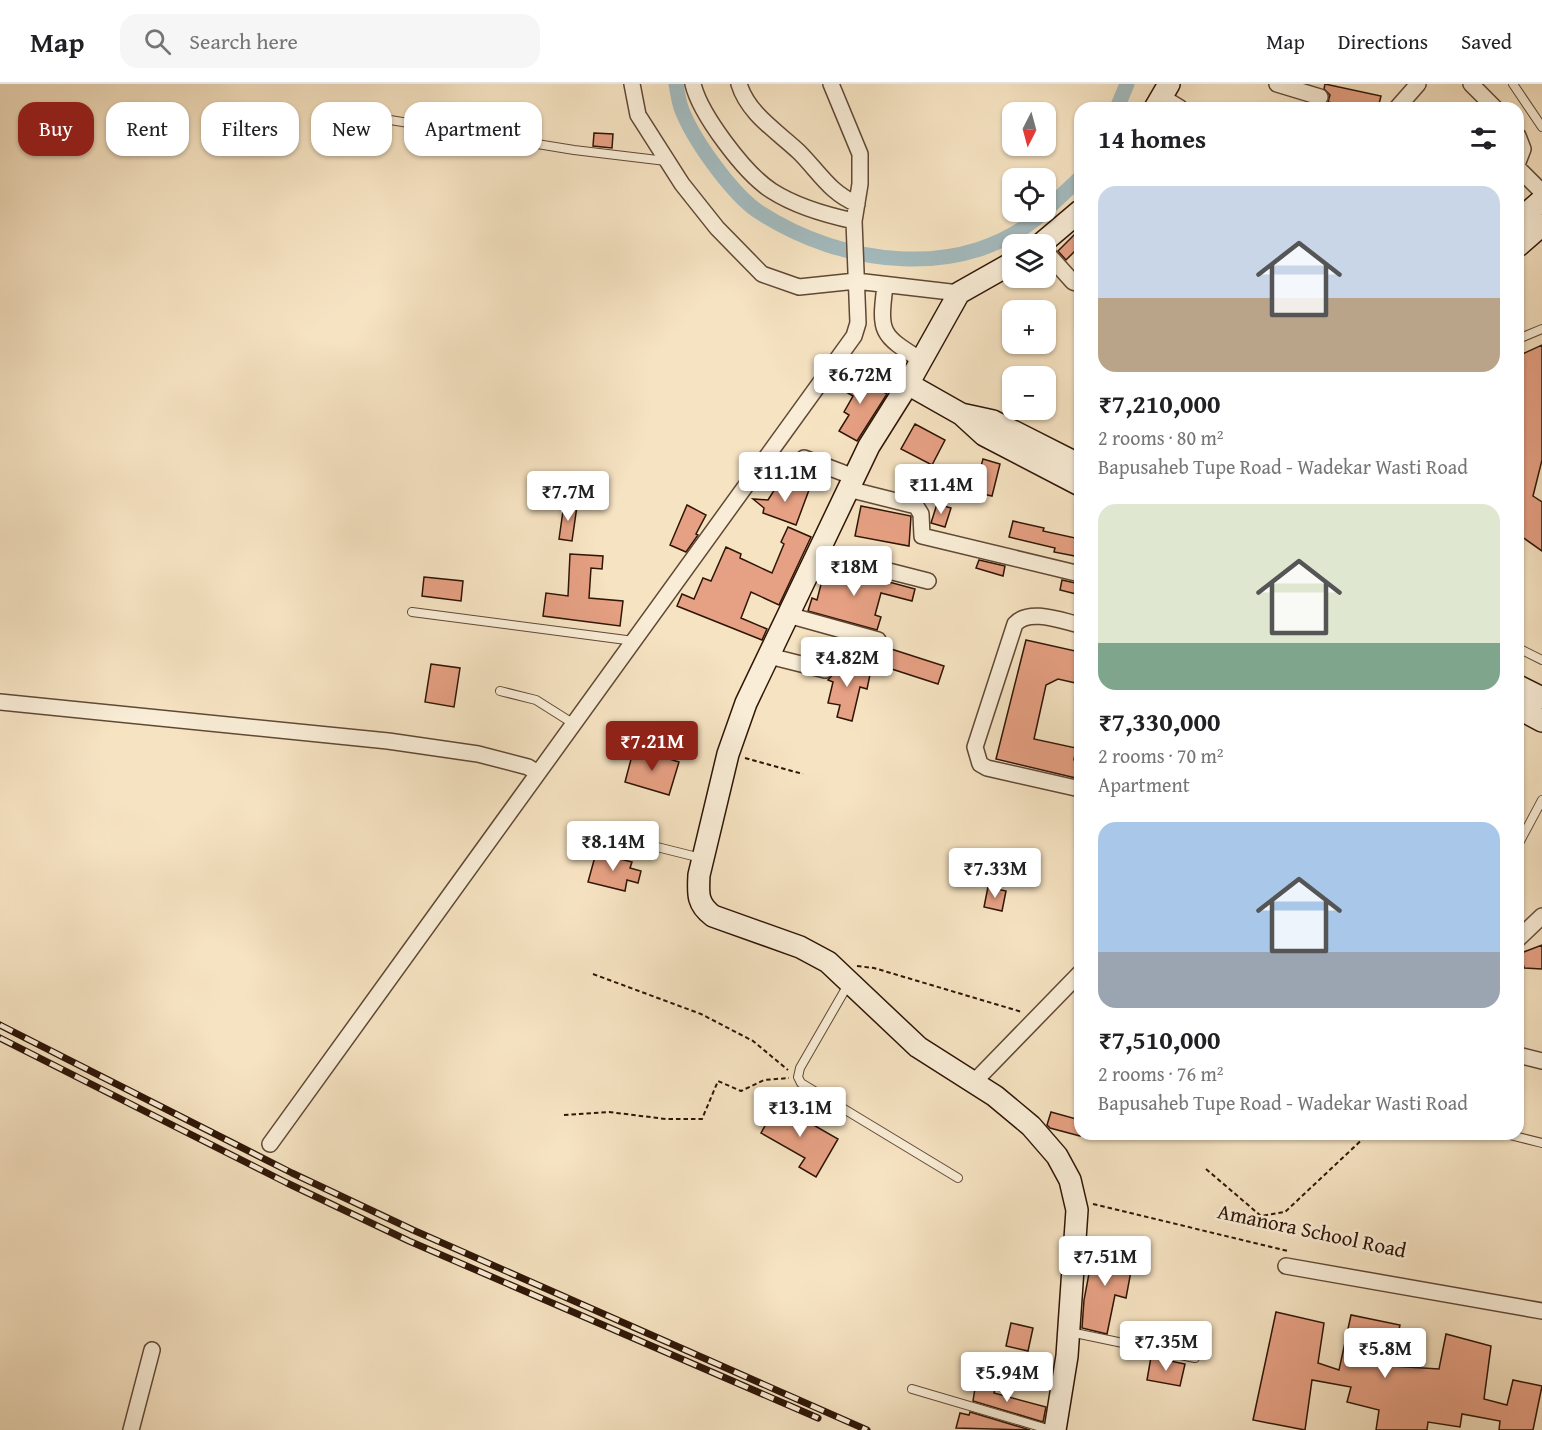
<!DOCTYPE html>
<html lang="en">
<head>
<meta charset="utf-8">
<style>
	:root { --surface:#fff; --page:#f6f6f6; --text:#202124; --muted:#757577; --line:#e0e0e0; --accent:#8f2418 }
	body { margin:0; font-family:"Gentium Book Plus",serif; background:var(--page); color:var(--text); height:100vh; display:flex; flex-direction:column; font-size:22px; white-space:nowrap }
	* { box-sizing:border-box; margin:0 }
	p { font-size:20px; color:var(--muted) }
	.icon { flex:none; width:33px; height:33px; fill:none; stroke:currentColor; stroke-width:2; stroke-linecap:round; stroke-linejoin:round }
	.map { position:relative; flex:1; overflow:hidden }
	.sheet { position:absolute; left:1074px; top:18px; width:450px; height:1038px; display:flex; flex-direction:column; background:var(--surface); border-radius:18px; box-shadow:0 2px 4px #0004 }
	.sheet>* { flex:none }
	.top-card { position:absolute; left:18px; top:18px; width:570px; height:54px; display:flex; gap:12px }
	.needle { width:39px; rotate:186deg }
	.buttons { position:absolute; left:1002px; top:18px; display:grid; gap:12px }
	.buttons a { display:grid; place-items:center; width:54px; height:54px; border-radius:12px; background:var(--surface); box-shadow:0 2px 4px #0004; font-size:30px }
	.price { position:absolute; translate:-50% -51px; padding:0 14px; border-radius:6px; background:#fff; color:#222; font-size:20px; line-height:39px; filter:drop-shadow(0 2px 3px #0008) }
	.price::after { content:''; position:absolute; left:50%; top:36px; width:18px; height:14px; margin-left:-9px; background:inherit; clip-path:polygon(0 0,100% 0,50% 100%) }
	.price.active { background:var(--accent); color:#fff }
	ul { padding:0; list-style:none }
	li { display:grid; align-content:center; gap:12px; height:318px; padding:0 24px }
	li span { display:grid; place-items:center; height:186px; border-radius:18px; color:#555 }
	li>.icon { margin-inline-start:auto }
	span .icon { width:108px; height:108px; fill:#fffc; stroke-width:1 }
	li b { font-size:26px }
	h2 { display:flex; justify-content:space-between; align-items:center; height:72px; padding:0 24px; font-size:26px }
	.pill { padding:0 21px; border-radius:18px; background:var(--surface); box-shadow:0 2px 4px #0004; font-size:21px; line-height:54px }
	.pill.active { background:var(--accent); color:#fff }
	header { display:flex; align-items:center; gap:36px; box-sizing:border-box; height:84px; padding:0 30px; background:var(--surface); border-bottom:2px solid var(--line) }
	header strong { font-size:28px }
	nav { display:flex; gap:33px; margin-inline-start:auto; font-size:21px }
	.search { width:420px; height:54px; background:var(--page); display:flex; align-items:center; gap:15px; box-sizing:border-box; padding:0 21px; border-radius:18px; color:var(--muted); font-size:22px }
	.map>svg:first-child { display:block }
</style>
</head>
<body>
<header>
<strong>Map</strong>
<div class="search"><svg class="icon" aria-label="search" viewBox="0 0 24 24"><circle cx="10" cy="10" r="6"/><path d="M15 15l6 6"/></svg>Search here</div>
<nav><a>Map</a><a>Directions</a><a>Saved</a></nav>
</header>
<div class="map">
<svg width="1542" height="1346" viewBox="0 0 1542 1346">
	<rect width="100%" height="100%" fill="#f6e3c2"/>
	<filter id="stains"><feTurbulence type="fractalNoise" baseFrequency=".00333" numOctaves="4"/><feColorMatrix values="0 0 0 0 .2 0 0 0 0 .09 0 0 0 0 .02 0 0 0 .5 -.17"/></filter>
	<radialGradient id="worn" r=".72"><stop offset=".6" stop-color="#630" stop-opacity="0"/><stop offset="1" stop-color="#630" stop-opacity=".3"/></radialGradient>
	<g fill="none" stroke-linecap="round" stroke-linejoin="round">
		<path stroke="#a3bbbf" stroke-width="15" d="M676,0C678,10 679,22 684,31C696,59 733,111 759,128C842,182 965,199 1044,128
			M1117,24L1127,0
			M1046,126L1080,94"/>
	</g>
	<path fill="#e6a083" stroke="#2e1506" stroke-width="1.5" d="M1325,0L1381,12L1378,24H1355L1328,18L1330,11L1324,5Z
		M594,49L613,50L612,64L593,62Z
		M1080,145V162L1066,176L1058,167Z
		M1542,261V376L1533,412L1542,418V467L1518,450V272Z
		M851,288L887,310L857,357L839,347L849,331L844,328L853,312L841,305Z
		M915,340L945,356L932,381L901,365Z
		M983,375L1000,380L992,412L974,408Z
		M780,399L809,406L796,441L763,429L764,424L753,415L768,416L775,405L778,406Z
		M564,420L577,422L572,457L559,455Z
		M937,420L951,424L945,443L931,439Z
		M687,421L706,431L696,450L698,451L686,468L670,461Z
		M861,422L911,432L909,462L855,452Z
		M1013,437L1044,444L1043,447L1080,455V473L1054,468L1055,464L1009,453Z
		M788,443L811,453L779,521L751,508L741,534L767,545L762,556L677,522L682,510L694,515L703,494L711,497L726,463L741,470L740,474L772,489L784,460L781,458Z
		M570,470L603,472L602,485L591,484L589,514L623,517L620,542L543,532L546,509L568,512Z
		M979,476L1005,482L1003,492L976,484Z
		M826,481L915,505L912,517L881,509L875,531L881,533L877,546L808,527L812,514L817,516Z
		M424,493L463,497L461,517L422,512Z
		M1062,496L1080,500V511L1060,506Z
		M1026,556L1080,568V600L1058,595L1046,601L1034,655L1076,664L1074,676L1080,677V695L996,675Z
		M885,563L944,582L938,600L870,578L875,565Z
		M832,578L871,586L867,605L860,603L852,637L837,633L840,621L828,619L833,598L828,596L835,588Z
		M431,580L460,584L454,623L425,618Z
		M634,664L679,678L669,711L625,698Z
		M596,769L632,778L630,784L641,787L638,799L627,796L625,807L588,798Z
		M988,803L1006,807L1002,827L984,823Z
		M1542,861V885L1524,884L1521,869Z
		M777,1020L838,1055L816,1093L799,1083L805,1074L761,1049Z
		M1051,1028L1080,1036V1052L1050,1044L1047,1041Z
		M1094,1163L1134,1171L1126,1214L1115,1211L1107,1250L1082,1244L1084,1216Z
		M1276,1228L1324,1239L1318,1279L1339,1286L1351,1231L1400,1241L1391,1282L1439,1285L1446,1250L1491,1262L1484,1315L1507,1321L1513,1296L1542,1302L1533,1346H1499L1500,1337L1462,1330L1460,1343L1428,1338L1427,1346H1376L1379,1326L1347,1318L1351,1303L1312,1296L1305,1346L1253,1336Z
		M1011,1239L1033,1244L1028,1267L1006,1262Z
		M1151,1273L1185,1280L1180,1302L1147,1296Z
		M976,1298L996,1302L994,1309L1046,1323L1043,1338L973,1317Z
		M970,1328L1030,1346L956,1344L960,1329L969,1331Z"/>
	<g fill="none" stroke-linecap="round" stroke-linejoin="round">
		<defs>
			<path id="lane" d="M1513,0L1542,43
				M384,35L574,66L666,77
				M1518,255L1542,245
				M412,528L634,557
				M1518,564L1542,576
				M500,607L536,616L574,640
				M585,745L701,774
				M1518,761L1542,716
				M849,899L800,984L798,993L801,999L958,1094
				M1506,1050L1542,1059
				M1070,1248L1195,1274
				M912,1305L1051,1346"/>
			<path id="street" d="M632,0L638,31L682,100L717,144L762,190L799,203L856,197L959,209
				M693,0C700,30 745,90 772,107C797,123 826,131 854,137
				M739,0C748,30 778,48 799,68C819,88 830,109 857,120
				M1277,0L1320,13
				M1471,0L1495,24
				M1162,13L1180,24
				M1397,24L1418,0
				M1518,52L1523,65L1518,78
				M1518,84L1542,108
				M1046,168L1073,198L1080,200
				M885,202C879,249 881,251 921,276
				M804,374L854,393
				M848,405L916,422L921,430L922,452L1080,490
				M818,469L928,497
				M788,531L878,556
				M1080,541C1062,537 1029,524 1015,540L975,663L980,680L987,684L1080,705
				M769,572L825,586
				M0,618L388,657L478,670L528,683L538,689
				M1518,855L1542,832
				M1518,971L1542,977
				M974,998L1080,889
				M270,1060L854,252L858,239L854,137L860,100V70L831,0
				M1286,1182L1542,1227
				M131,1346L152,1266"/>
			<path id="secondary" d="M1155,24L1169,0
				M1518,137L1542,116
				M1041,160L1080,127
				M1518,162L1542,141
				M1012,179L959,209L908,300L869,362L746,619L728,670L699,791C698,810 697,820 713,832L800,863L828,878L918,963L995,1012L1031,1042L1057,1072L1070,1096L1077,1126L1067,1272L1055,1346
				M908,300L961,330L984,351L1080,401
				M961,330L993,337L1080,381
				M1518,602L1542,614
				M1518,624L1542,637"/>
		</defs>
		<use href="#lane" stroke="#604835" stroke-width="10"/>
		<use href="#street" stroke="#604835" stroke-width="18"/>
		<use href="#secondary" stroke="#2e1506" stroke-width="24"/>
		<path stroke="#2e1506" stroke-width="2" stroke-dasharray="4.5 3" stroke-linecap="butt" d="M745,674L803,690
			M857,882L874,884L1022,928
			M593,890L701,930L753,957L788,986
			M564,1031L609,1028L666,1035H702L718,997L741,1007L764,996L789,994
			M1206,1085L1261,1132L1285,1128L1368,1050
			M1093,1120L1288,1167"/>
		<use href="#lane" stroke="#f9edd7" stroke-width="8"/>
		<use href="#street" stroke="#f9edd7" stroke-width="15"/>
		<use href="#secondary" stroke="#f9edd7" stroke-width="21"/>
		<defs>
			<path id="rail" d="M0,941L292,1089L413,1146L867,1346
				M0,954L287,1099L409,1157L818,1334"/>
		</defs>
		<use href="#rail" stroke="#2e1506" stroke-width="7"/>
		<use href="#rail" stroke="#f9edd7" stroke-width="4.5" stroke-dasharray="14" stroke-linecap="butt"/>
	</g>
	<g text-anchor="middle" stroke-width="5" stroke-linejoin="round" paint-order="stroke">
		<g font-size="21" fill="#2e1506" stroke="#f9edd7">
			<text transform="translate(1312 1147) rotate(12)" y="7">Amanora School Road</text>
		</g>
	</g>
	<rect width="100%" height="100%" filter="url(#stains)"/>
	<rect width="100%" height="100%" fill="url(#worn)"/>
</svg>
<div class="buttons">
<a><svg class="needle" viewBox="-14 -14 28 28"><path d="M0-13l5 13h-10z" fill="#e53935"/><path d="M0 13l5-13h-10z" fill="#757577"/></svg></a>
<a><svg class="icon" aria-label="locate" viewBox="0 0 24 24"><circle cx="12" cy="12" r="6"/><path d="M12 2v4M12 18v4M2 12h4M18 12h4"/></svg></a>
<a><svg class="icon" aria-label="layers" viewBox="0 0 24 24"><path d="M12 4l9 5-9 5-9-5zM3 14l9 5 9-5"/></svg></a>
<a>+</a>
<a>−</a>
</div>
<b class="price" style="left:860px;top:321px">₹6.72M</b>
<b class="price" style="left:785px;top:419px">₹11.1M</b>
<b class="price" style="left:941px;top:431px">₹11.4M</b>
<b class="price" style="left:568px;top:438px">₹7.7M</b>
<b class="price" style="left:854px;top:513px">₹18M</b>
<b class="price" style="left:847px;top:604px">₹4.82M</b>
<b class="price active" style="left:652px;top:688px">₹7.21M</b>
<b class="price" style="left:613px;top:788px">₹8.14M</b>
<b class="price" style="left:995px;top:815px">₹7.33M</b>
<b class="price" style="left:800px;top:1054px">₹13.1M</b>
<b class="price" style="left:1105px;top:1203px">₹7.51M</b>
<b class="price" style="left:1166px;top:1288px">₹7.35M</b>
<b class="price" style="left:1385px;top:1295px">₹5.8M</b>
<b class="price" style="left:1007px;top:1319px">₹5.94M</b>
<div class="top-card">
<a class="pill active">Buy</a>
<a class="pill">Rent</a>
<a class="pill">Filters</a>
<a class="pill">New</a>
<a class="pill">Apartment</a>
</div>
<section class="sheet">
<h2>14 homes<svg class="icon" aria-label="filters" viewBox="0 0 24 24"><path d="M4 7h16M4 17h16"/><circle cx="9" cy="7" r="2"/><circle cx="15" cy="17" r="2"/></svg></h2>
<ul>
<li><span style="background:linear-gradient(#c9d6e8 60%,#b9a48a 0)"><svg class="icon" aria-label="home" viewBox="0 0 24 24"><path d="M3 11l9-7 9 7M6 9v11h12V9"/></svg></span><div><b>₹7,210,000</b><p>2 rooms · 80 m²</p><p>Bapusaheb Tupe Road - Wadekar Wasti Road</p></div></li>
<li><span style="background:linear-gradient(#dfe7d0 75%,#7fa58c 0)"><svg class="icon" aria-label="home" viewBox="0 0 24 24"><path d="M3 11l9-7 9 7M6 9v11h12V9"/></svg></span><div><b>₹7,330,000</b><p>2 rooms · 70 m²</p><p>Apartment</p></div></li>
<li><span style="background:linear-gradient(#a9c7e8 70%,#9aa5b1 0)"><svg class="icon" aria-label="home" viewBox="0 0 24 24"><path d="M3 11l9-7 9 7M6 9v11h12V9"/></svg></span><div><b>₹7,510,000</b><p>2 rooms · 76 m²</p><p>Bapusaheb Tupe Road - Wadekar Wasti Road</p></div></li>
</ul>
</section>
</div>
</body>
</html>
